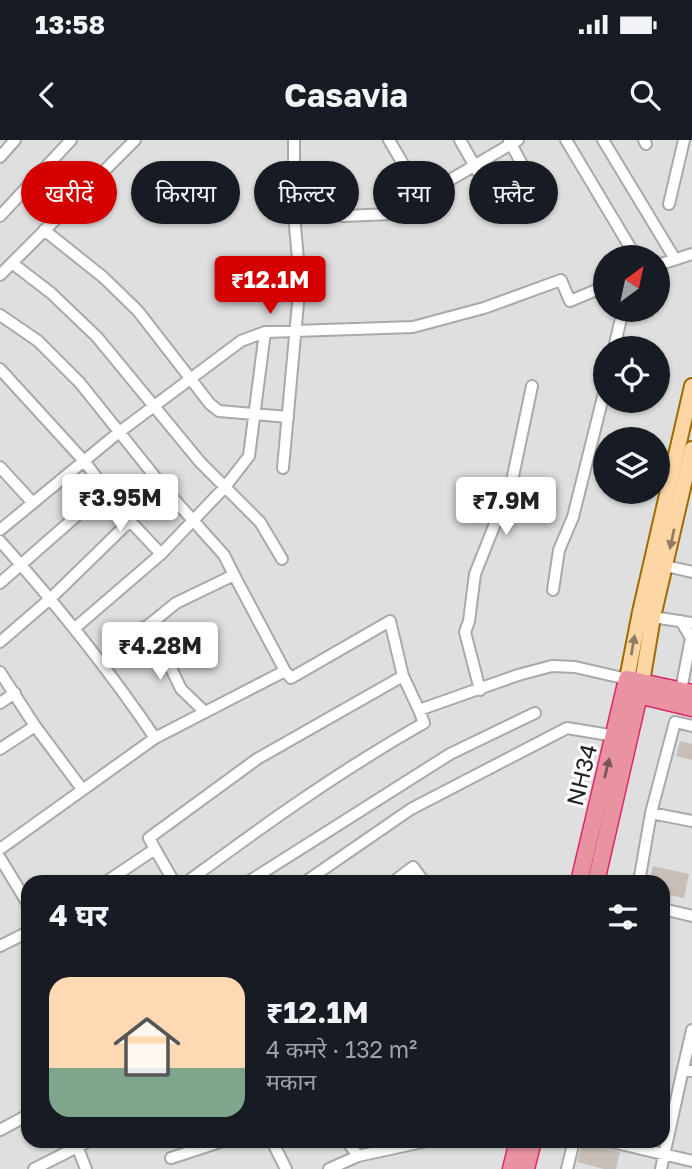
<!DOCTYPE html>
<html lang="hi">
<head>
<meta charset="utf-8">
<style>
	:root { --surface:#171b24; --page:#20242c; --text:#f1f3f6; --muted:#9ea1a6; --accent:#d40000 }
	body { margin:0; font-family:"Golos Text","Noto Sans Devanagari",sans-serif; background:var(--page); color:var(--text); height:100vh; display:flex; flex-direction:column; font-size:26px; white-space:nowrap }
	* { box-sizing:border-box; margin:0 }
	p { font-size:23px; color:var(--muted) }
	.icon { flex:none; width:38px; height:38px; fill:none; stroke:currentColor; stroke-width:2; stroke-linecap:round; stroke-linejoin:round }
	.map { position:relative; flex:1; overflow:hidden }
	.panel { position:absolute; left:21px; top:735px; width:649px; height:273px; display:flex; flex-direction:column; background:var(--surface); border-radius:21px; box-shadow:0 2px 5px #0004 }
	.panel>* { flex:none }
	.top-card { position:absolute; left:21px; top:21px; width:651px; height:63px; display:flex; gap:14px }
	.needle { width:46px; rotate:33deg }
	.controls { position:absolute; left:593px; top:105px; display:grid; gap:14px }
	.controls a { display:grid; place-items:center; width:77px; height:77px; border-radius:50%; background:var(--surface); box-shadow:0 2px 5px #0004; font-size:35px }
	.price { position:absolute; translate:-50% -60px; padding:0 16px; border-radius:7px; background:#fff; color:#222; font-size:23px; line-height:46px; filter:drop-shadow(0 2px 4px #0008) }
	.price::after { content:''; position:absolute; left:50%; top:42px; width:21px; height:16px; margin-left:-10px; background:inherit; clip-path:polygon(0 0,100% 0,50% 100%) }
	.price.active { background:var(--accent); color:#fff }
	ul { padding:0; list-style:none }
	li { display:flex; align-items:center; gap:21px; height:175px; padding:0 28px }
	li span { display:grid; place-items:center; flex:none; width:196px; height:140px; border-radius:21px; color:#555 }
	li>.icon { margin-inline-start:auto }
	span .icon { width:84px; height:84px; fill:#fffc; stroke-width:1 }
	li b { font-size:30px }
	h2 { display:flex; justify-content:space-between; align-items:center; height:84px; padding:0 28px; font-size:30px }
	.tag { padding:0 24px; border-radius:32px; background:var(--surface); box-shadow:0 2px 5px #0004; font-size:24px; line-height:63px }
	.tag.active { background:var(--accent); color:#fff }
	.status { display:flex; justify-content:space-between; align-items:center; height:49px; padding:0 35px; background:var(--surface); direction:ltr }
	.status svg { height:19px; fill:currentColor }
	header { display:flex; justify-content:space-between; align-items:center; height:91px; padding:0 28px; background:var(--surface); font-size:32px; font-weight:700 }
	.map>svg:first-child { display:block }
</style>
</head>
<body>
<div class="status"><b>13:58</b><svg viewBox="0 0 49 12"><path d="M0 12V9h3v3zM5 12V6h3v6zM10 12V3h3v9zM15 12V0h3v12zM26 1h20v11H26zM47 4h2v5h-2z"/></svg></div>
<header><svg class="icon" aria-label="back" viewBox="0 0 24 24"><path d="M15 5l-7 7 7 7"/></svg>Casavia<svg class="icon" aria-label="search" viewBox="0 0 24 24"><circle cx="10" cy="10" r="6"/><path d="M15 15l6 6"/></svg></header>
<div class="map">
<svg width="692" height="1029" viewBox="0 0 692 1029">
	<rect width="100%" height="100%" fill="#f2efe9"/>
	<path fill="#e0dfdf" fill-rule="evenodd" d="M0,0H692V1029H0ZM606,117H658V170H606ZM606,208H658V261H606ZM606,299H658V352H606ZM28,742H663V1001H28Z"/>
	<path fill="#c7bfb8" d="M680,601L692,604V620L676,616Z
		M653,726L689,734L684,758L663,754V742H649Z
		M582,1002L620,1012L616,1029H604L577,1022Z"/>
	<g fill="none" stroke-linecap="round" stroke-linejoin="round">
		<defs>
			<path id="minor" d="M389,0L422,56
				M460,0L502,74
				M509,0L540,58
				M566,0L636,117
				M603,0L675,119
				M644,0L646,4
				M0,17L15,0
				M669,64L684,0
				M0,76L71,0
				M343,76L392,74L518,0
				M44,90L103,137L138,171L210,264L219,271L288,277
				M12,123L51,153L97,197L200,322L260,382L282,419
				M658,125L692,114
				M0,135L135,0
				M0,175L38,201L80,243L164,348L224,415L234,435L176,463L102,523
				M614,208L623,170
				M0,229L84,321L130,381L161,414
				M0,327L33,363
				M283,328L300,141L294,75V0
				M0,390L118,293L241,201L265,192L413,187L484,168L561,140L570,161L606,146
				M0,401C56,464 108,528 155,598
				M666,426L692,432
				M234,435L285,531L291,538L390,481L403,536L419,570L518,535L552,526L575,527L627,539
				M0,443L106,350
				M553,450L559,410L573,377L606,245
				M653,477L692,483
				M681,481L691,498L681,550
				M144,487L169,524L181,549L205,572
				M75,488L161,414L225,347L249,316L265,192
				M0,502L51,458L130,381
				M0,532L35,586L82,649
				M480,550L465,492L469,481L475,434L512,341L532,246
				M0,563L15,553
				M0,609L35,586
				M651,673L692,681
				M0,709L155,598L285,531
				M155,709L149,698L257,619L403,536
				M0,718L28,764
				M106,742L155,709L174,742
				M187,742C264,685 341,630 424,583L419,570
				M248,742L450,614L535,573
				M305,742L411,669L567,588L615,596
				M393,742L413,727L424,742
				M639,742L651,673L675,582L692,586
				M663,769L692,776
				M0,806L28,792
				M683,929L692,890
				M0,990L28,975
				M75,1001L86,1029
				M272,1001L286,1029
				M347,1001L358,1016
				M608,1001L692,1021
				M171,1018L223,1001
				M34,1029L89,1001
				M329,1029L358,1016L427,1001
				M567,1029L574,1001
				M661,1029L683,929L692,931"/>
			<path id="major" d="M627,539L640,472L692,246
				M642,542L653,477L692,309"/>
			<path id="highway" d="M630,553L692,568
				M579,742L627,539L692,553
				M596,742L642,542
				M511,1029L518,1001
				M526,1029L533,1001"/>
		</defs>
		<use href="#minor" stroke="#a9a9a9" stroke-width="14"/>
		<use href="#major" stroke="#a06b00" stroke-width="18"/>
		<use href="#highway" stroke="#dc2a67" stroke-width="19"/>
		<use href="#minor" stroke="#fff" stroke-width="10"/>
		<use href="#major" stroke="#fcd6a4" stroke-width="14"/>
		<use href="#highway" stroke="#e892a2" stroke-width="16"/>
	</g>
	<defs><path id="oneway-solid" d="M-6-.8H1V-3.2L6.5 0L1 3.2V.8H-6Z" transform="scale(1.75)"/></defs>
	<g fill="#8f7c63">
		<use href="#oneway-solid" transform="translate(672 399) rotate(102)"/>
		<use href="#oneway-solid" transform="translate(633 505) rotate(-80)"/>
	</g>
	<use fill="#7b545c" href="#oneway-solid" transform="translate(607 628) rotate(-76)"/>
	<g text-anchor="middle" stroke-width="6" stroke-linejoin="round" paint-order="stroke">
		<g font-size="23" fill="#222" stroke="#fff">
			<text transform="translate(582 635) rotate(-76)" y="8">NH34</text>
		</g>
	</g>
</svg>
<div class="controls">
<a><svg class="needle" viewBox="-14 -14 28 28"><path d="M0-13l5 13h-10z" fill="#e53935"/><path d="M0 13l5-13h-10z" fill="#9ea1a6"/></svg></a>
<a><svg class="icon" aria-label="locate" viewBox="0 0 24 24"><circle cx="12" cy="12" r="6"/><path d="M12 2v4M12 18v4M2 12h4M18 12h4"/></svg></a>
<a><svg class="icon" aria-label="layers" viewBox="0 0 24 24"><path d="M12 4l9 5-9 5-9-5zM3 14l9 5 9-5"/></svg></a>
</div>
<b class="price active" style="left:270px;top:176px">₹12.1M</b>
<b class="price" style="left:120px;top:394px">₹3.95M</b>
<b class="price" style="left:506px;top:397px">₹7.9M</b>
<b class="price" style="left:160px;top:542px">₹4.28M</b>
<div class="top-card">
<a class="tag active">खरीदें</a>
<a class="tag">किराया</a>
<a class="tag">फ़िल्टर</a>
<a class="tag">नया</a>
<a class="tag">फ़्लैट</a>
</div>
<section class="panel">
<h2>4 घर<svg class="icon" aria-label="filters" viewBox="0 0 24 24"><path d="M4 7h16M4 17h16"/><circle cx="9" cy="7" r="2"/><circle cx="15" cy="17" r="2"/></svg></h2>
<ul>
<li><span style="background:linear-gradient(#ffd9b3 65%,#7fa58c 0)"><svg class="icon" aria-label="home" viewBox="0 0 24 24"><path d="M3 11l9-7 9 7M6 9v11h12V9"/></svg></span><div><b>₹12.1M</b><p>4 कमरे · 132 m²</p><p>मकान</p></div></li>
</ul>
</section>
</div>
</body>
</html>
